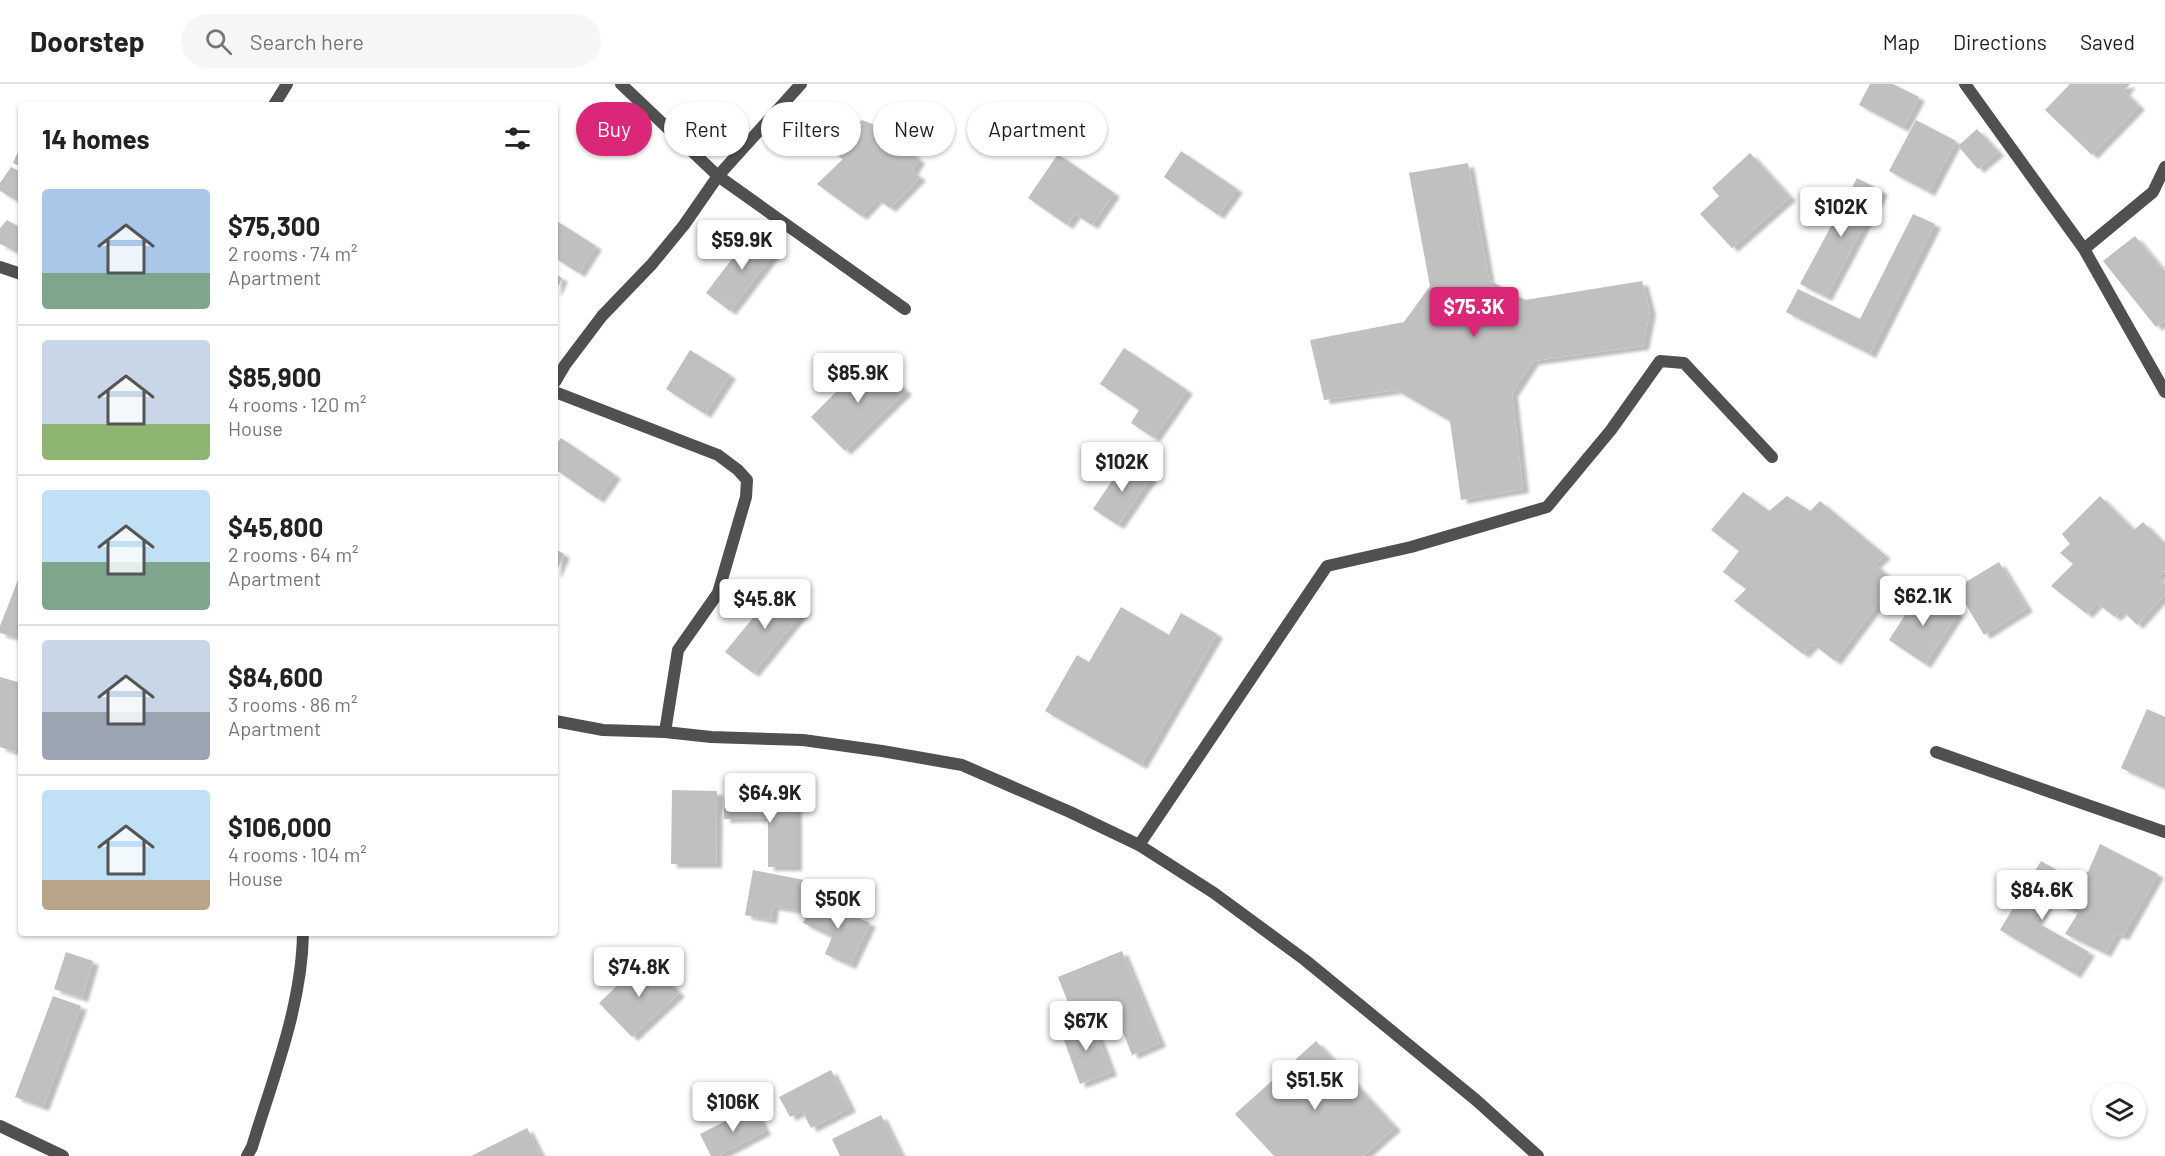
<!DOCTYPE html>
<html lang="en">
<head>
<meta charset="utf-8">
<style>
	:root { --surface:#fff; --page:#f6f6f6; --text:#222; --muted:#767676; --line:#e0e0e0; --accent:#db2777 }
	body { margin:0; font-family:Barlow,sans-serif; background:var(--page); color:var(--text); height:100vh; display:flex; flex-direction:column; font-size:22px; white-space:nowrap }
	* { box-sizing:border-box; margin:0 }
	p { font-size:20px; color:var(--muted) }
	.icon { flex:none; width:33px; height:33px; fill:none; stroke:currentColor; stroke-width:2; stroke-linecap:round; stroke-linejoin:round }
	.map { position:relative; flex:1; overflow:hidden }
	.details { position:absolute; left:18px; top:18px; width:540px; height:834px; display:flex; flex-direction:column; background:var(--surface); border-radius:6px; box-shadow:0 2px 4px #0004 }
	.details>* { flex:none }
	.guide { position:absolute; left:576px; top:18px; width:570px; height:54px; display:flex; gap:12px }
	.tools { position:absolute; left:2092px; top:999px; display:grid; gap:12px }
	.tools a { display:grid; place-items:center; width:54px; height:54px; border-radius:50%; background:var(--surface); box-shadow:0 2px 4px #0004; font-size:30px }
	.price { position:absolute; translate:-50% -51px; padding:0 14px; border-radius:6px; background:#fff; color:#222; font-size:20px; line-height:39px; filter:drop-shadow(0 2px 3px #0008) }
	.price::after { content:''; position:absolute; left:50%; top:36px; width:18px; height:14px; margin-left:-9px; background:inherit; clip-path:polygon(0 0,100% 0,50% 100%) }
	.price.current { background:var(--accent); color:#fff }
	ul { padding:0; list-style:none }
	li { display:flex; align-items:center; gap:18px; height:150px; padding:0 24px }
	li+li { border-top:2px solid var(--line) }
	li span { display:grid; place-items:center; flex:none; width:168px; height:120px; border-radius:6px; color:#555 }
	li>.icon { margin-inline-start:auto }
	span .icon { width:72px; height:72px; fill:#fffc; stroke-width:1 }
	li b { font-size:26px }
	h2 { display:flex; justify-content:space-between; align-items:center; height:72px; padding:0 24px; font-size:26px }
	.pill { padding:0 21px; border-radius:27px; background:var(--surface); box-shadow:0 2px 4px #0004; font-size:21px; line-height:54px }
	.pill.current { background:var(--accent); color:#fff }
	header { display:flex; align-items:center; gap:36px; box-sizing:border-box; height:84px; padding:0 30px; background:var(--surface); border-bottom:2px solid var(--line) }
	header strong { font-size:28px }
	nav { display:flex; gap:33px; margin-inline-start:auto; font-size:21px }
	.search { width:420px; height:54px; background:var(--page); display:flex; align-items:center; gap:15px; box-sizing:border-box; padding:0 21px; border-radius:33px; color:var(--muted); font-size:22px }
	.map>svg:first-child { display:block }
</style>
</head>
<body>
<header>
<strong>Doorstep</strong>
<div class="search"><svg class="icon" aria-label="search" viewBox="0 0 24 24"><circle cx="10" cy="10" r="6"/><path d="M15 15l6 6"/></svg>Search here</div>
<nav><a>Map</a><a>Directions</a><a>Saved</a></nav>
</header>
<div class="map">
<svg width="2165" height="1072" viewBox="0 0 2165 1072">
	<defs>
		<filter id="shadow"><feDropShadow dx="6" dy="4" stdDeviation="1.5" flood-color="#0004"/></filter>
	</defs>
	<rect width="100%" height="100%" fill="#fff"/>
	<path fill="#c0c0c0" filter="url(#shadow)" d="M1870,0H1893L1919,13L1903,44L1859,21Z
		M2070,0H2130L2124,7L2139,22L2092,71L2045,26Z
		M862,36L888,46L919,76L912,87L920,93L890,124L877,115L861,132L817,100L843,75L829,65Z
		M1916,36L1956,57L1929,108L1889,87Z
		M1977,45L1998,68L1978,85L1958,62Z
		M21,61V83L13,79Z
		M1181,67L1237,105L1218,131L1164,93Z
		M1750,69L1790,113L1732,164L1700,130L1719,112L1712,104Z
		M1058,70L1114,109L1092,141L1075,130L1067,141L1028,114Z
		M1468,79L1489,196L1525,216L1642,197L1650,227L1643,262L1533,277L1512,309L1523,405L1461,416L1450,337L1396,306L1324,316L1310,256L1404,238L1430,202L1409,89Z
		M11,83L21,88L19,99L21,100V119L0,107V99Z
		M1857,94L1882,107L1826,213L1800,200Z
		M1913,130L1935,140L1870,270L1786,228L1798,205L1860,235Z
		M7,136L21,144V170L0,160V144Z
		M555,136L596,162L579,189L555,174Z
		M754,146L778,164L730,227L706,209Z
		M2135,152L2165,188V236L2156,243L2103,177Z
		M555,190L562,194L555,209Z
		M1124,264L1187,306L1154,354L1131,339L1139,326L1100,300Z
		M690,266L730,291L705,330L666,305Z
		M871,273L906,307L845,367L811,333Z
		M561,354L615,391L598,415L555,385V362Z
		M1126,376L1151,393L1118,441L1093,425Z
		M1743,408L1769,427L1787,412L1810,427L1820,417L1885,471L1875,480L1894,498L1835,577L1813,560L1803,570L1734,517L1746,505L1723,488L1739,467L1711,446Z
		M2100,412L2134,446L2143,438L2165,460V485L2158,493L2165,500V510L2137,541L2122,526L2115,533L2097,519L2087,530L2051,502L2073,480L2060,469L2070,460L2062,450Z
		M555,465L564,470L555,491Z
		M1999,478L2027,524L1984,551L1956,504Z
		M18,496L21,497V555L0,549V542Z
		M778,503L805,525L753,589L725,568Z
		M1921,506L1958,529L1925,580L1889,556Z
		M1121,523L1169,551L1181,529L1217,550L1141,681L1045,627L1077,571L1089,578Z
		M0,593L21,599V647L15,668L0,663Z
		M2147,625L2165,633V704L2121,684Z
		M672,706L717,707L716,780H671Z
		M724,713H796V783H768V734L724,735Z
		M2100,760L2158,790L2123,852L2116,850L2105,869L2065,850L2078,829L2059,820L2070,791L2088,788Z
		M2041,777L2065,791L2036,838L2089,868L2075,890L2000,846Z
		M753,786L809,797L803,827L773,822L771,836L745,831Z
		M814,815L870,839L850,881L825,870L832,853L803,839Z
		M1122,867L1160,959L1132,971L1112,921L1090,930L1085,920L1071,926L1058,893Z
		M66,868L93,877L82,914L54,905Z
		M645,875L679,909L632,953L599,919Z
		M53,912L81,922L43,1023L15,1013Z
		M1092,937L1111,988L1080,1000L1061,948Z
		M1316,957L1395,1043L1363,1072H1274L1235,1030Z
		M831,986L850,1024L811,1044L802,1027L790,1033L779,1013Z
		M753,1023L765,1047L718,1072H711L700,1050Z
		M881,1031L901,1072H840L832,1055Z
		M527,1044L541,1072H471Z"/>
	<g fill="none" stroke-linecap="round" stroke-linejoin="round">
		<path stroke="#505050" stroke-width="12" d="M1139,761L1327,482L1411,463L1547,423L1611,346L1660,277L1684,279L1772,373"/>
		<path stroke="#505050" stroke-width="12" d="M621,0L718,92L905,225
			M1965,0L2084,165L2165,308
			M274,21L287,0
			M2084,165L2153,108L2165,83
			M0,183L21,190
			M555,298L565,281L602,232L652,180L684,141L718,92L801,0
			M555,308L718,371L738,386L747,396L746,413L718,509L678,566L665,648
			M555,637L603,646L665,648L711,653L803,656L882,667L962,681L1070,728L1139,761L1214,809L1305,876L1476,1016L1538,1072
			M1936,668L2165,748
			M0,1042L63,1072
			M247,1072L252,1063C273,994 302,921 303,849"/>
	</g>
</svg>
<div class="tools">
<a><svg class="icon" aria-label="layers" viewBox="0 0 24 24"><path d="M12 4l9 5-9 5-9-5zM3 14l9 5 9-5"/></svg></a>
</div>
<b class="price" style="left:1841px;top:154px">$102K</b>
<b class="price" style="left:742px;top:187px">$59.9K</b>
<b class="price current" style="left:1474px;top:254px">$75.3K</b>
<b class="price" style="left:858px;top:320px">$85.9K</b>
<b class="price" style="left:1122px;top:409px">$102K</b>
<b class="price" style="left:1923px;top:543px">$62.1K</b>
<b class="price" style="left:765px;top:546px">$45.8K</b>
<b class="price" style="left:770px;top:740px">$64.9K</b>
<b class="price" style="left:2042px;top:837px">$84.6K</b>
<b class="price" style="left:838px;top:846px">$50K</b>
<b class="price" style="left:639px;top:914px">$74.8K</b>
<b class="price" style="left:1086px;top:968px">$67K</b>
<b class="price" style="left:1315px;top:1027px">$51.5K</b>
<b class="price" style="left:733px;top:1049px">$106K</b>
<div class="guide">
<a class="pill current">Buy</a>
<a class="pill">Rent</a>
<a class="pill">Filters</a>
<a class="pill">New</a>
<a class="pill">Apartment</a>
</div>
<section class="details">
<h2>14 homes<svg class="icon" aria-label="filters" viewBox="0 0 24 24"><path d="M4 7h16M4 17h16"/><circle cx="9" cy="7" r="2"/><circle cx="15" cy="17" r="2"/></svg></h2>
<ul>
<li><span style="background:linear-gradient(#a9c7e8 70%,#7fa58c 0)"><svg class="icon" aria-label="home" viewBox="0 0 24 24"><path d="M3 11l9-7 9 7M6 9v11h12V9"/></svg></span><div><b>$75,300</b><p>2 rooms · 74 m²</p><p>Apartment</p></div></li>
<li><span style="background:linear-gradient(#c9d6e8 70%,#8fb573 0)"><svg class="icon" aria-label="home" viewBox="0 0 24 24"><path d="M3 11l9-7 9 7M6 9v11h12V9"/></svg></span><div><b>$85,900</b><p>4 rooms · 120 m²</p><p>House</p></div></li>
<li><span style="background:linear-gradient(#bfe0f5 60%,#7fa58c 0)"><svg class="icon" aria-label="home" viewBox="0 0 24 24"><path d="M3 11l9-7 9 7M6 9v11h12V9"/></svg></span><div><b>$45,800</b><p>2 rooms · 64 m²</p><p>Apartment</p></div></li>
<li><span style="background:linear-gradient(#c9d6e8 60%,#9aa5b1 0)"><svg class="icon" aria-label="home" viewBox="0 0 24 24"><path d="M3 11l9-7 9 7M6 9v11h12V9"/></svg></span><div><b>$84,600</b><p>3 rooms · 86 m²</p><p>Apartment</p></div></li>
<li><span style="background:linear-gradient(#bfe0f5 75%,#b9a48a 0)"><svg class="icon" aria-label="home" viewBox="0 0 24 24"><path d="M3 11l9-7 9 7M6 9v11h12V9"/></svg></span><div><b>$106,000</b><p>4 rooms · 104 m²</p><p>House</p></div></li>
</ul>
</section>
</div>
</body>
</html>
